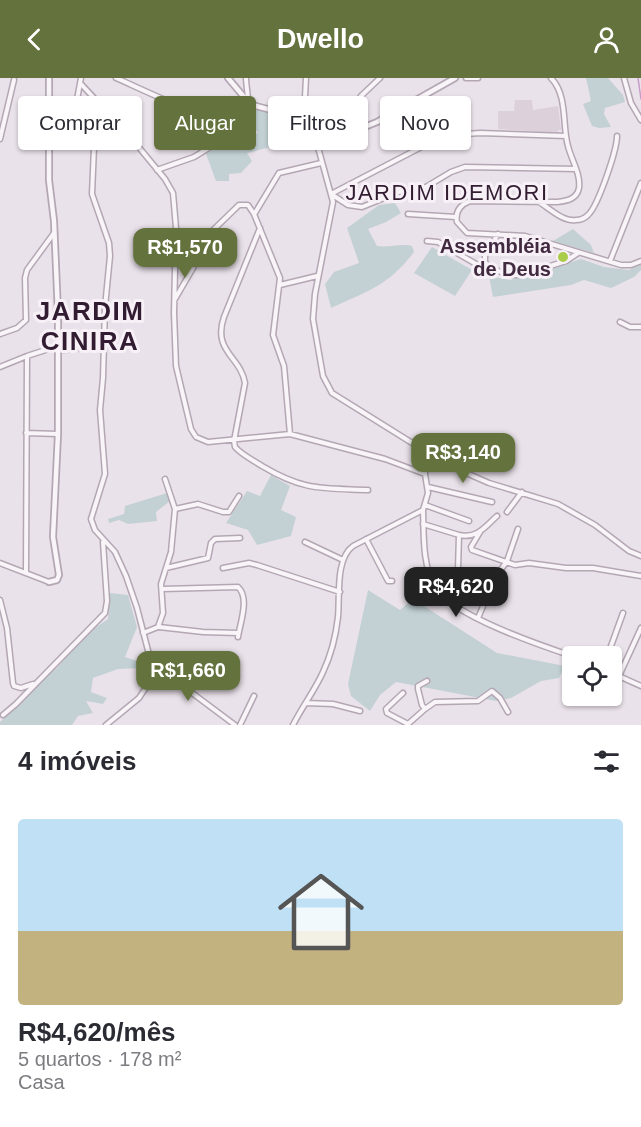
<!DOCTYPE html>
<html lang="pt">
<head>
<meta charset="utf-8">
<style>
	:root { --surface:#fff; --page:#f2f2f3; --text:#2b2b33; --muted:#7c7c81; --accent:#64733d }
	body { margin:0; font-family:Arial,sans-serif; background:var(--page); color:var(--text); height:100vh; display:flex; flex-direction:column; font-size:22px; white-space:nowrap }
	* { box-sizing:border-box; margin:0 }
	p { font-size:20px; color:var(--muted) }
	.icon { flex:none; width:33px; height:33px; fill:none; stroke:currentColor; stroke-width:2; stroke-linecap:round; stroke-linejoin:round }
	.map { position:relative; height:647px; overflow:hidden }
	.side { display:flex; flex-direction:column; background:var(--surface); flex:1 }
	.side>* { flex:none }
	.guide { position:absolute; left:18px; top:18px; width:606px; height:54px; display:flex; gap:12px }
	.tools { position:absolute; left:562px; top:568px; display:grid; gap:12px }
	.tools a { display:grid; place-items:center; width:60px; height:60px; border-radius:6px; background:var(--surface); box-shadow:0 2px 4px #0004; font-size:30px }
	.price { position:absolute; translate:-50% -51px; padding:0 14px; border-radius:12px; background:var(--accent); color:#fff; font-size:20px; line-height:39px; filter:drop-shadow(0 2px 3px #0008) }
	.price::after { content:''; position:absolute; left:50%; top:36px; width:18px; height:14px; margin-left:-9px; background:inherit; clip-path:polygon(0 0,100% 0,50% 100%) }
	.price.on { background:#222; color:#fff }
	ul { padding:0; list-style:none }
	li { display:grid; align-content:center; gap:12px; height:318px; padding:0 18px }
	li span { display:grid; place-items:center; height:186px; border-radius:6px; color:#555 }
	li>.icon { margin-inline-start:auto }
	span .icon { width:108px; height:108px; fill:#fffc; stroke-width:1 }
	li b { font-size:26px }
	h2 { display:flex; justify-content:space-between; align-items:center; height:72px; padding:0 18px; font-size:26px }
	.pill { padding:0 21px; border-radius:6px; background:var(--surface); box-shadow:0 2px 4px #0004; font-size:21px; line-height:54px }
	.pill.on { background:var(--accent); color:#fff }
	header { display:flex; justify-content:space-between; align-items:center; height:78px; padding:0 18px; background:var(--accent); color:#fff; font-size:27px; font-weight:700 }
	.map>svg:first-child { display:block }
</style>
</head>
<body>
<header><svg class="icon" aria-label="back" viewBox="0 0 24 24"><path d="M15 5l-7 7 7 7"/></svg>Dwello<svg class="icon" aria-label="person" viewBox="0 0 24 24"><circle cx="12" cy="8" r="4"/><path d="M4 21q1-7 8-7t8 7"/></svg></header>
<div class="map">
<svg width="641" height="647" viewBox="0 0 641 647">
	<rect width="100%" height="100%" fill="#eae2ea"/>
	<path fill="#dcd0db" d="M515,22H532L533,32L558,28L561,52H558V55L498,51V33H514Z
		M62,260L80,261L82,274L62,276Z"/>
	<path fill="#c3d1d4" d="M586,0H608L623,17L625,24L605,30L604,36L611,49L599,50L592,48L583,26L591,23Z
		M256,29L276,34L283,39L274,68L247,75L252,83L241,95L229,96V103H216L206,76L219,68L212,62L202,58L189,44L193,37L239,46L250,58L258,55L248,41L252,31Z
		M395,125L401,135L386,144L368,151L377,168C390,170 400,165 412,168L414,174C388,208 368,213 331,230L325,206L334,194L359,185L347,150L379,127Z
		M573,151L591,167L594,175L553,163Z
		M432,169L472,192L455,218L414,195Z
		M581,181L604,189L629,192L641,185V192L634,199L611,210L584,202L571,207L493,219L489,198L510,202Z
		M271,397L290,408L281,432L296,439L291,458L257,467L248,452L226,445L247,413L260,418Z
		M167,415L170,423L156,434L157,443L128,446L119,442L109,445L108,441L124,436L125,428Z
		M368,512L400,532L413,521L497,575L565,588L559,600L541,603L511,620L496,623L396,604L380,617L370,633L351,618L348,606Z
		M110,515L128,517L137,549L125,579L143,585L142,590L118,591L93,600L91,614L107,620L103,626L86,623L93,635L78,638L72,647H0V644L19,627L39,604L58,589L83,558L108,541Z"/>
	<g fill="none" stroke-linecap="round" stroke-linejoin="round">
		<path stroke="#c69dc9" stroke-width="1.5" d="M638,0L641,21"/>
		<defs>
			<path id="minor" d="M81,0L76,27L77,36L94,69L92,116L109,165L110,178L105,229L103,300L100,332L105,396L91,441L95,452L115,474L126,498L137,530L151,584V597L145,611L139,620L106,647
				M116,0C136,8 232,58 246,37C251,30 246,9 246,0
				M306,0L305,19L310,40L333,124L315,216L313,241L323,298L332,315L425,373L464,394L489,405L558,426L595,447L629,473L641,478
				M466,0H478
				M551,0C568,17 562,48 568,68C571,81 581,96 579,110C577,121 567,123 557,124L470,123C460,127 455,134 457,144L467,155L525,158L621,187H631L641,183
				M624,0L631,25L641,42
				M81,6L132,61L165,101L173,115L176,150L174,235L176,288L191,351L196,359L208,364L290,356L385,381L425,396
				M340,46L361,18L380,0
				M158,59L175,54L191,33
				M285,60L294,38
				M0,61L14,2
				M157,92L194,79L212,68
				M331,116L348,127L362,129L399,114L426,109L451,94L465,89L576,91
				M331,116L433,63L452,57L480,55L566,58
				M539,124C549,130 563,144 576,142C580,142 585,140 588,137C598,128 617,72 617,58
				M255,135L279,95L321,85
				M408,136L456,139
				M260,150L224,239C212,273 241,279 245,305L234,363L235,369C242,377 253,382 262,388C304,413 321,410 368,412
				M498,156L485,178V184L489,189L508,197H522L566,183L578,175
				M427,163L438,164L483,190L489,189
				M610,183L641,105
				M280,207L317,198
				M175,221L193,190L207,158L239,127H248L254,136L280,200L273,257L284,288L290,356
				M620,244L630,249H641
				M0,256L17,250L26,242L25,200L27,192L54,155
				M0,289L27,278L58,268
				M26,355L58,356
				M428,409L492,424
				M425,427L469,443
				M175,431L198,426L223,434H229L239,418
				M423,432C424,457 422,486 435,509C452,538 542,568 575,579
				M507,434L522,414
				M423,446L459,457
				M480,454L471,469L472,472L515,487L529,485L566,490H593L641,498
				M366,461L388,503H392
				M305,464L343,482
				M0,485L49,504
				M166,490L208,480L211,465L215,461L240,460
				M223,490L249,485L257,487L340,514
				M458,491L459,457C477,461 485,449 497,438
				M26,494L27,278
				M162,511L238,509C250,520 240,545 238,559
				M0,522L7,550L13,605L14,608L21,610L33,606
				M478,540L495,500L507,483L518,451
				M159,549L203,554L238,555
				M143,555L158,549L163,535L161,506L171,474L175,431L165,401
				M607,579L623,535
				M152,584L177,583L222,590
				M152,585L235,647
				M612,595L641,608
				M619,598L641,550
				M427,603L418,608V611L422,627L425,631L435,624L478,623L492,613L500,620L508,634
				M403,615L386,631L387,635L408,646
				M306,625L333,626L360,633
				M3,637L16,626L105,535L107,523L103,464
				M408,646L425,631
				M240,647L254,618
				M293,647C302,629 315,612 323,594C331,577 336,557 338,539C340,519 335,481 353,468L423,432L428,415L425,396V373"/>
			<path id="tertiary" d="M49,0V102L54,143L58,235V356L53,459L59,497L57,502L49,504
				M228,0L249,25L256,28L294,38L362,50L377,44L455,0"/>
		</defs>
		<use href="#minor" stroke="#b4a7b4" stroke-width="7"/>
		<use href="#tertiary" stroke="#b4a7b4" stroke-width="8"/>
		<use href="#minor" stroke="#f8f4f8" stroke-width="4"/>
		<use href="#tertiary" stroke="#f8f4f8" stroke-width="4.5"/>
	</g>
	<circle fill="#a9cc49" stroke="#f7f1f7" stroke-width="2" cx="563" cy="179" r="6"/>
	<g text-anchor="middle" stroke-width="6" stroke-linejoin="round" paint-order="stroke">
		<g font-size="20" font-weight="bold" fill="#412a40" stroke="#f7f1f7" text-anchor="end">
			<text x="551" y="175">Assembléia<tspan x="551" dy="23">de Deus</tspan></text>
		</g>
		<g font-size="22" letter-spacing="1.5" fill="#321c31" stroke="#f7f1f7">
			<text x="447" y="122">JARDIM IDEMORI</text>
		</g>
		<g font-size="26" font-weight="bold" letter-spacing="1.5" fill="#321c31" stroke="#f7f1f7">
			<text x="90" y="242">JARDIM<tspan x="90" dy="30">CINIRA</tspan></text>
		</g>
	</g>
</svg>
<div class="tools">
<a><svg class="icon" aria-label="locate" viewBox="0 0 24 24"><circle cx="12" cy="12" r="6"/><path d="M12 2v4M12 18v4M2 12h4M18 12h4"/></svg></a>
</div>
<b class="price" style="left:185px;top:201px">R$1,570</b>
<b class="price" style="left:463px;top:406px">R$3,140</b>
<b class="price on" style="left:456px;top:540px">R$4,620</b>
<b class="price" style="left:188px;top:624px">R$1,660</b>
<div class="guide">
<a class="pill">Comprar</a>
<a class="pill on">Alugar</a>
<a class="pill">Filtros</a>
<a class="pill">Novo</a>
</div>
</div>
<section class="side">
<h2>4 imóveis<svg class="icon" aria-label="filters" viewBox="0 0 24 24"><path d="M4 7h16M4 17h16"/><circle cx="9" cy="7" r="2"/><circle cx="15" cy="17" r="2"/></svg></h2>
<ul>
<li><span style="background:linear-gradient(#bfe0f5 60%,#c2b280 0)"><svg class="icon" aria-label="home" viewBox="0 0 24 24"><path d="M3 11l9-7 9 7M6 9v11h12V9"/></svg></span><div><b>R$4,620/mês</b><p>5 quartos · 178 m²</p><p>Casa</p></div></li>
</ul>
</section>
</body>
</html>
